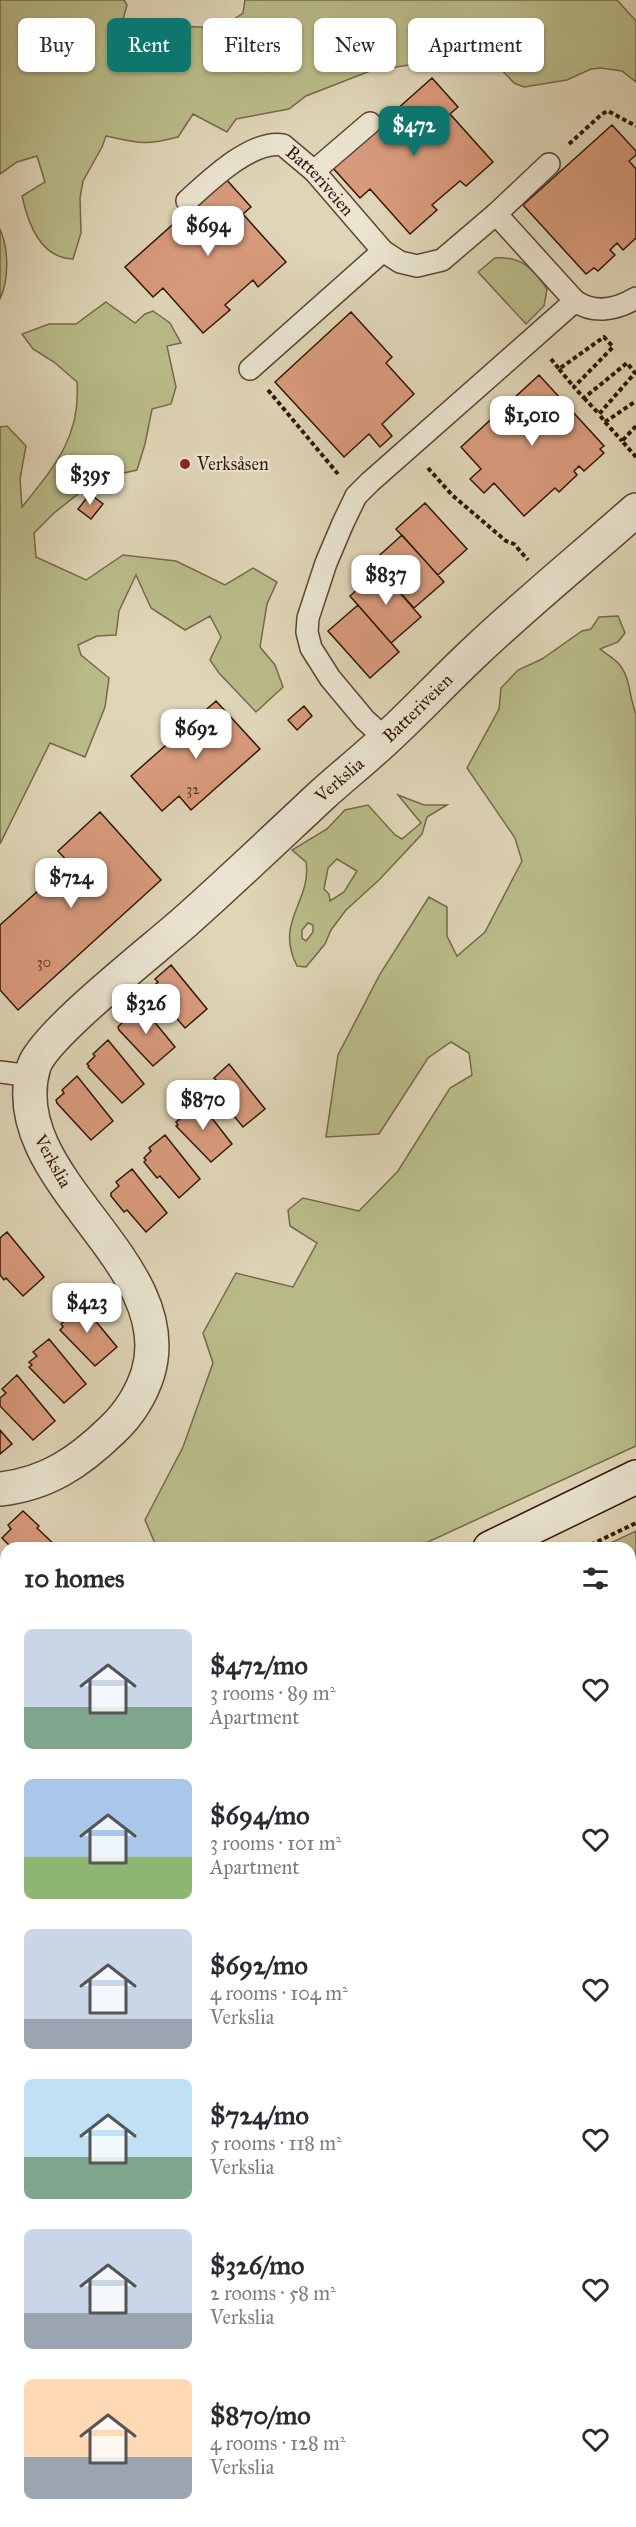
<!DOCTYPE html>
<html lang="en">
<head>
<meta charset="utf-8">
<style>
	:root { --surface:#fff; --page:#f7f7f7; --text:#2b2b33; --muted:#7c7c81; --accent:#0f766e }
	body { margin:0; font-family:"IM FELL Great Primer",serif; background:var(--page); color:var(--text); height:100vh; display:flex; flex-direction:column; font-size:22px; white-space:nowrap }
	* { box-sizing:border-box; margin:0 }
	p { font-size:20px; color:var(--muted) }
	.icon { flex:none; width:33px; height:33px; fill:none; stroke:currentColor; stroke-width:2; stroke-linecap:round; stroke-linejoin:round }
	.map { position:relative; flex:1; overflow:hidden }
	.side { position:absolute; left:0px; top:1542px; width:636px; height:986px; display:flex; flex-direction:column; background:var(--surface); border-radius:18px 18px 0 0; box-shadow:0 2px 4px #0004 }
	.side>* { flex:none }
	.top-card { position:absolute; left:18px; top:18px; width:600px; height:54px; display:flex; gap:12px }
	.price { position:absolute; translate:-50% -51px; padding:0 14px; border-radius:12px; background:#fff; color:#222; font-size:20px; line-height:39px; filter:drop-shadow(0 2px 3px #0008) }
	.price::after { content:''; position:absolute; left:50%; top:36px; width:18px; height:14px; margin-left:-9px; background:inherit; clip-path:polygon(0 0,100% 0,50% 100%) }
	.price.active { background:var(--accent); color:#fff }
	ul { padding:0; list-style:none }
	li { display:flex; align-items:center; gap:18px; height:150px; padding:0 24px }
	li span { display:grid; place-items:center; flex:none; width:168px; height:120px; border-radius:9px; color:#555 }
	li>.icon { margin-inline-start:auto }
	span .icon { width:72px; height:72px; fill:#fffc; stroke-width:1 }
	li b { font-size:26px }
	h2 { display:flex; justify-content:space-between; align-items:center; height:72px; padding:0 24px; font-size:26px }
	.tag { padding:0 21px; border-radius:9px; background:var(--surface); box-shadow:0 2px 4px #0004; font-size:21px; line-height:54px }
	.tag.active { background:var(--accent); color:#fff }
	.map>svg:first-child { display:block }
</style>
</head>
<body>
<div class="map">
<svg width="636" height="2527" viewBox="0 0 636 2527">
	<rect width="100%" height="100%" fill="#dfd5b7"/>
	<filter id="stains"><feTurbulence type="fractalNoise" baseFrequency=".00333" numOctaves="4"/><feColorMatrix values="0 0 0 0 .2 0 0 0 0 .09 0 0 0 0 .02 0 0 0 .5 -.17"/></filter>
	<radialGradient id="worn" r=".72"><stop offset=".6" stop-color="#630" stop-opacity="0"/><stop offset="1" stop-color="#630" stop-opacity=".3"/></radialGradient>
	<path fill="#b9bb89" stroke="#766948" stroke-width="1.5" fill-rule="evenodd" d="M0,0H124L127,5L122,23L136,32L177,26L221,28L243,13L245,0H617L636,21V82L622,71L601,68L591,69L567,80L524,87L514,83L498,66L482,43L474,38L430,68L409,65L370,71L306,96L289,109L236,119L227,132L193,114L178,137C144,146 138,143 106,136L102,147L83,181L80,198L81,233L73,259C40,258 28,223 22,196L45,182L37,156L17,162L0,174Z
		M0,229C9,250 9,279 0,299Z
		M495,258C521,256 533,268 547,289L544,306L526,324L478,272Z
		M106,302L135,323L145,314L153,311L170,323L181,343L167,346L176,387L171,404L152,409L145,444L137,470L97,479L54,513L34,533L36,557L86,580L123,555L176,561L225,585L253,568L277,582L267,604L260,647L275,665L283,687L256,712L219,673L210,660L221,637L210,616L185,630L151,608L136,575L119,611L116,635L97,636L78,645L81,655L109,678L105,707L85,757L50,743L0,844V427L7,426L26,446L20,479L22,507C55,466 81,436 77,382L54,362L33,349L22,334L49,324H76Z
		M618,616L625,633L618,642L600,649C606,654 614,658 619,664C631,678 629,698 636,714V1446L415,1548H157L145,1520L183,1447L213,1363L203,1333L236,1273L293,1287L317,1243L290,1226L288,1210L303,1198L359,1211L398,1171L450,1088L472,1075L469,1053L451,1042L428,1058L379,1134L326,1137L338,1055L380,974L429,897L447,907V936L457,956L485,932L522,861L515,838L467,768L499,709L501,688L518,670L542,659L582,631L591,629L599,617Z
		M398,795L424,805H447L427,817L422,834L379,880L346,910L331,930L325,944L306,967L297,966C274,921 312,902 306,862L292,850L327,829L345,810L368,805L395,835L402,839L421,823ZM337,859L357,871L344,892L330,901L329,894L324,889L328,868ZM308,923L313,925V932L306,941L302,938V930Z
		M636,1531V1572L630,1575V1548H600Z
		M208,2522H370L363,2527H209Z"/>
	<path fill="#d89a7c" stroke="#321706" stroke-width="1.5" d="M432,78L458,107L450,114L493,162L466,186L460,181L432,205L437,210L410,234L370,189L360,198L332,167Z
		M612,125L636,151V155L629,161L636,169V238L623,250L617,243L610,250L615,255L598,271L594,268L586,274L523,205Z
		M225,178L251,207L243,214L286,262L258,287L253,280L225,305L230,310L203,333L163,288L153,297L125,267Z
		M351,312L392,357L386,363L414,394L382,424L392,436L380,447L369,434L344,457L275,382Z
		M539,375L604,446L600,449L604,453L584,471L579,466L574,471L577,475L559,492L555,488L524,516L494,483L484,493L470,479L481,469L461,447Z
		M90,494L103,504L91,519L78,509Z
		M425,503L467,549L438,575L396,529Z
		M402,535L444,582L414,608L372,562Z
		M380,570L421,617L391,643L350,596Z
		M358,605L399,652L370,678L328,631Z
		M216,701L260,749L191,810L179,796L162,811L131,776Z
		M304,706L312,716L297,730L288,720Z
		M100,812L161,880L18,1010L0,990V925L69,863L58,851Z
		M171,965L207,1009L185,1028L166,1006L164,1008L150,993V989L158,982L155,979Z
		M139,1003L175,1047L153,1066L119,1030L118,1027L126,1019L123,1016Z
		M108,1040L144,1084L122,1103L88,1067L89,1066L87,1064L95,1056L93,1054Z
		M229,1064L265,1109L243,1127L225,1105L223,1107L209,1092L211,1090L208,1088L217,1081L214,1078Z
		M77,1076L113,1121L91,1140L57,1103L56,1100L64,1093L62,1090Z
		M197,1099L232,1144L211,1162L176,1126L178,1125L176,1122L184,1116L181,1112Z
		M165,1135L200,1179L179,1198L160,1176L157,1178L144,1162L146,1160L144,1158L151,1151L149,1148Z
		M132,1169L167,1213L146,1232L127,1210L124,1212L111,1196V1193L119,1186L116,1182Z
		M7,1232L44,1277L23,1296L6,1278L4,1280L0,1275V1238Z
		M79,1301L117,1347L95,1366L60,1330L63,1327L61,1324L67,1319L64,1315Z
		M49,1339L86,1384L64,1403L29,1367L32,1365L29,1362L37,1356L33,1352Z
		M17,1375L55,1421L33,1440L0,1406V1398L6,1393L2,1389Z
		M0,1430L12,1444L0,1454Z
		M23,1511L39,1526L37,1528L58,1548H12L2,1538L11,1529L8,1525Z
		M0,1562L6,1568L0,1575Z
		M3,1656L6,1662V1721L1,1724L0,1658Z
		M636,1665V1717L630,1706V1668Z
		M6,1861V1970L0,1960V1865Z
		M636,1891V1909L630,1900V1895Z
		M630,1971L636,1979L630,1985Z
		M636,2144V2199L630,2203V2148Z
		M6,2268V2326L5,2328L0,2325V2297L6,2288L0,2284V2278Z
		M630,2417L636,2418V2458H630Z
		M85,2522H130L129,2527H85Z
		M496,2522H528L524,2527H489Z"/>
	<g fill="none" stroke-linecap="round" stroke-linejoin="round">
		<defs>
			<g id="lane">
				<path d="M314,171L370,123"/>
				<path id="s1" d="M187,201C209,181 252,139 283,145L314,171L383,251L400,262L417,266L442,260L496,214L575,301"/>
				<path d="M496,214L549,164"/>
				<path d="M250,369L383,251"/>
				<path d="M386,739L365,720L330,678L311,648L307,632L308,618L326,563L343,523L356,496L370,482L575,301C594,314 616,310 636,298"/>
				<path d="M0,1072L31,1076"/>
				<path d="M630,1624L636,1621"/>
				<path d="M630,1844L636,1840"/>
			</g>
			<g id="street">
				<path id="s2" d="M0,1489C47,1484 79,1462 112,1430C129,1414 141,1395 148,1373C181,1261 0,1178 34,1066C45,1034 156,948 187,920C233,879 277,837 322,795C344,775 367,757 389,736C419,708 447,678 477,650C528,602 583,557 636,510"/>
				<path d="M630,2061L636,2057"/>
				<path d="M0,2388L6,2385"/>
				<path d="M630,2485H636"/>
				<path d="M44,2522V2527"/>
			</g>
			<path id="secondary" d="M490,1548L636,1477
				M0,1782L6,1780"/>
		</defs>
		<use href="#lane" stroke="#5d4632" stroke-width="24"/>
		<use href="#street" stroke="#5d4632" stroke-width="36"/>
		<use href="#secondary" stroke="#321706" stroke-width="36"/>
		<path stroke="#321706" stroke-width="4" stroke-dasharray="4.5 3" stroke-linecap="butt" d="M569,144L602,114L608,111L636,126
			M551,359L559,369L604,337L613,347L574,387L584,398L627,363L635,373L599,414L605,422L636,401
			M559,369L574,387
			M268,390L338,474
			M584,398L599,414
			M605,422L622,441
			M636,426L622,441L636,457
			M428,468L452,495L506,541L514,544L528,560
			M584,1548L636,1523
			M0,1823L6,1820"/>
		<use href="#lane" stroke="#eae4d0" stroke-width="21"/>
		<use href="#street" stroke="#eae4d0" stroke-width="33"/>
		<use href="#secondary" stroke="#eae4d0" stroke-width="33"/>
	</g>
	<circle fill="#8f2418" stroke="#eae4d0" stroke-width="2" cx="185" cy="464" r="6"/>
	<g text-anchor="middle" stroke-width="4.5" stroke-linejoin="round" paint-order="stroke">
		<g font-size="15" fill="#5c3824">
			<text x="193" y="794">32</text>
			<text x="44" y="967">30</text>
		</g>
		<g font-size="18" fill="#321706" stroke="#eae4d0">
			<text dy="6" stroke="none"><textPath href="#s1" startOffset="166">Batteriveien</textPath></text>
			<text dy="6" stroke="none"><textPath href="#s2" startOffset="1064">Batteriveien</textPath></text>
			<text dy="6" stroke="none"><textPath href="#s2" startOffset="958">Verkslia</textPath></text>
			<text transform="translate(53 1161) rotate(61)" y="6">Verkslia</text>
		</g>
		<g font-size="18" fill="#321706" stroke="#eae4d0" text-anchor="start">
			<text x="197" y="470">Verksåsen</text>
		</g>
	</g>
	<rect width="100%" height="100%" filter="url(#stains)"/>
	<rect width="100%" height="100%" fill="url(#worn)"/>
</svg>
<b class="price active" style="left:414px;top:157px">$472</b>
<b class="price" style="left:208px;top:257px">$694</b>
<b class="price" style="left:532px;top:447px">$1,010</b>
<b class="price" style="left:90px;top:506px">$395</b>
<b class="price" style="left:386px;top:606px">$837</b>
<b class="price" style="left:196px;top:760px">$692</b>
<b class="price" style="left:71px;top:909px">$724</b>
<b class="price" style="left:146px;top:1035px">$326</b>
<b class="price" style="left:203px;top:1131px">$870</b>
<b class="price" style="left:87px;top:1334px">$423</b>
<div class="top-card">
<a class="tag">Buy</a>
<a class="tag active">Rent</a>
<a class="tag">Filters</a>
<a class="tag">New</a>
<a class="tag">Apartment</a>
</div>
<section class="side">
<h2>10 homes<svg class="icon" aria-label="filters" viewBox="0 0 24 24"><path d="M4 7h16M4 17h16"/><circle cx="9" cy="7" r="2"/><circle cx="15" cy="17" r="2"/></svg></h2>
<ul>
<li><span style="background:linear-gradient(#c9d6e8 65%,#7fa58c 0)"><svg class="icon" aria-label="home" viewBox="0 0 24 24"><path d="M3 11l9-7 9 7M6 9v11h12V9"/></svg></span><div><b>$472/mo</b><p>3 rooms · 89 m²</p><p>Apartment</p></div><svg class="icon" aria-label="heart" viewBox="0 0 24 24"><path d="M12 20l-8-8c-3-5 5-10 8-4 3-6 11-1 8 4z"/></svg></li>
<li><span style="background:linear-gradient(#a9c7e8 65%,#8fb573 0)"><svg class="icon" aria-label="home" viewBox="0 0 24 24"><path d="M3 11l9-7 9 7M6 9v11h12V9"/></svg></span><div><b>$694/mo</b><p>3 rooms · 101 m²</p><p>Apartment</p></div><svg class="icon" aria-label="heart" viewBox="0 0 24 24"><path d="M12 20l-8-8c-3-5 5-10 8-4 3-6 11-1 8 4z"/></svg></li>
<li><span style="background:linear-gradient(#c9d6e8 75%,#9aa5b1 0)"><svg class="icon" aria-label="home" viewBox="0 0 24 24"><path d="M3 11l9-7 9 7M6 9v11h12V9"/></svg></span><div><b>$692/mo</b><p>4 rooms · 104 m²</p><p>Verkslia</p></div><svg class="icon" aria-label="heart" viewBox="0 0 24 24"><path d="M12 20l-8-8c-3-5 5-10 8-4 3-6 11-1 8 4z"/></svg></li>
<li><span style="background:linear-gradient(#bfe0f5 65%,#7fa58c 0)"><svg class="icon" aria-label="home" viewBox="0 0 24 24"><path d="M3 11l9-7 9 7M6 9v11h12V9"/></svg></span><div><b>$724/mo</b><p>5 rooms · 118 m²</p><p>Verkslia</p></div><svg class="icon" aria-label="heart" viewBox="0 0 24 24"><path d="M12 20l-8-8c-3-5 5-10 8-4 3-6 11-1 8 4z"/></svg></li>
<li><span style="background:linear-gradient(#c9d6e8 70%,#9aa5b1 0)"><svg class="icon" aria-label="home" viewBox="0 0 24 24"><path d="M3 11l9-7 9 7M6 9v11h12V9"/></svg></span><div><b>$326/mo</b><p>2 rooms · 58 m²</p><p>Verkslia</p></div><svg class="icon" aria-label="heart" viewBox="0 0 24 24"><path d="M12 20l-8-8c-3-5 5-10 8-4 3-6 11-1 8 4z"/></svg></li>
<li><span style="background:linear-gradient(#ffd9b3 65%,#9aa5b1 0)"><svg class="icon" aria-label="home" viewBox="0 0 24 24"><path d="M3 11l9-7 9 7M6 9v11h12V9"/></svg></span><div><b>$870/mo</b><p>4 rooms · 128 m²</p><p>Verkslia</p></div><svg class="icon" aria-label="heart" viewBox="0 0 24 24"><path d="M12 20l-8-8c-3-5 5-10 8-4 3-6 11-1 8 4z"/></svg></li>
</ul>
</section>
</div>
</body>
</html>
